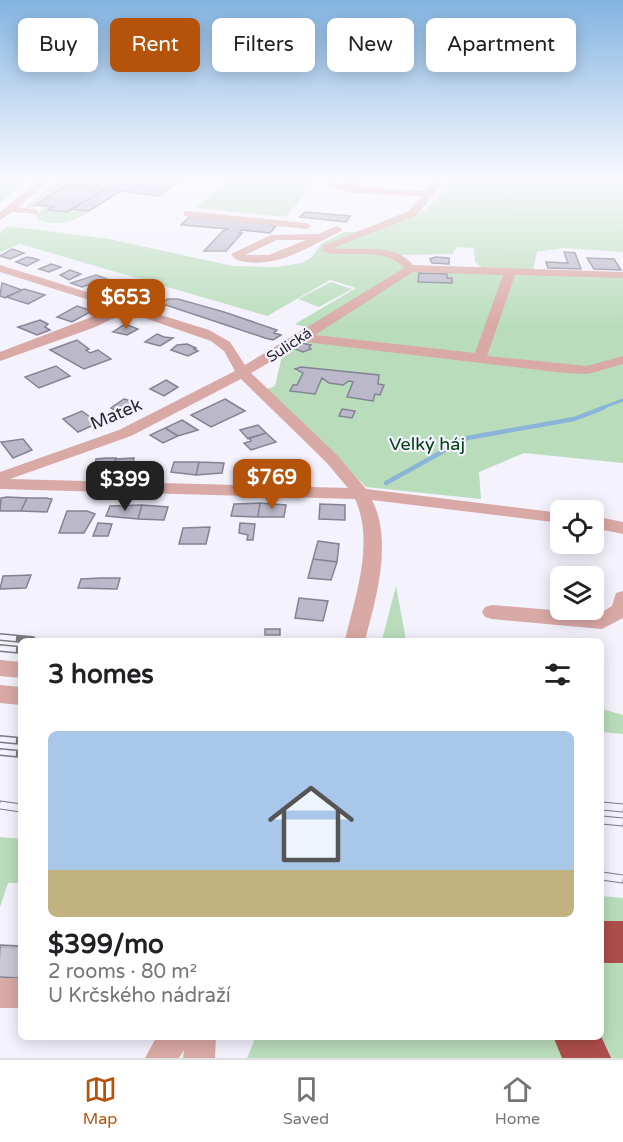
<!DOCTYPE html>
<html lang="en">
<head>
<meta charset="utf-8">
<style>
	:root { --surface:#fff; --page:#f6f6f6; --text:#202124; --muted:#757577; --line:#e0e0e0; --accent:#b45309 }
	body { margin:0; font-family:"Varela Round",sans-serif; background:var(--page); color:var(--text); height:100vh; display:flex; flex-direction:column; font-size:22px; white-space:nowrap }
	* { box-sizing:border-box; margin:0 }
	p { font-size:20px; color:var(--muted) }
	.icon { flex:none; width:33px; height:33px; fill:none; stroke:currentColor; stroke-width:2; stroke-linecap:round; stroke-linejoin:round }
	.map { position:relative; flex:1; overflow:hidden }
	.drawer { position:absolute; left:18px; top:638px; width:586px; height:402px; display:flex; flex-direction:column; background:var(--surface); border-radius:9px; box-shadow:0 3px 15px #0003 }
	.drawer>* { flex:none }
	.guide { position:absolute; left:18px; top:18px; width:588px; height:54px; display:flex; gap:12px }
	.buttons { position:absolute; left:550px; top:500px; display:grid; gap:12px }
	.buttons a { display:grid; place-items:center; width:54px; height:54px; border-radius:9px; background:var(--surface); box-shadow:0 3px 15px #0003; font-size:30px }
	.price { position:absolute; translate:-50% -51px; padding:0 14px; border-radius:12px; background:var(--accent); color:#fff; font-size:20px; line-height:39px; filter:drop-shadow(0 2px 3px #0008) }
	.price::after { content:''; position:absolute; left:50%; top:36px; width:18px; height:14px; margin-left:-9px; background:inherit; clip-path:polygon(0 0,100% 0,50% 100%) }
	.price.on { background:#222; color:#fff }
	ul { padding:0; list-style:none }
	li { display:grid; align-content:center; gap:12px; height:318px; padding:0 30px }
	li+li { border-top:2px solid var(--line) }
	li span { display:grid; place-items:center; height:186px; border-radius:9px; color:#555 }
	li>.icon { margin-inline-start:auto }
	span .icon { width:108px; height:108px; fill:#fffc; stroke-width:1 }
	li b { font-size:26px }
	h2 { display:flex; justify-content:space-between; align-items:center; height:72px; padding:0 30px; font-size:26px }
	.tag { padding:0 21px; border-radius:9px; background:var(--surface); box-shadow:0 3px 15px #0003; font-size:21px; line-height:54px }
	.tag.on { background:var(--accent); color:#fff }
	.tabs { display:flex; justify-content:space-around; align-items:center; height:84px; border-top:2px solid var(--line); background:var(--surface); font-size:16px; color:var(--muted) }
	.tabs a { display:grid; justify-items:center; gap:3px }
	.tabs .on { color:var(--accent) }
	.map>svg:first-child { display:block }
</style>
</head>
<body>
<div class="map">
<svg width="623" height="1058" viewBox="0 0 623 1058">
	<rect width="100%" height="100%" fill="#f3f2fd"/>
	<path fill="#b9ddbb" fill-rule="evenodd" d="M0,178H30L0,203Z
		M59,178H71L62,183L69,184L36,204L41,205L24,209Z
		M228,178H318L286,217L196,208Z
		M453,178H623V252L564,248L537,252L533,270L483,268L475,262L474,248L457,247L452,254L403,255L398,259L405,265L404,271L308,328L295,324L356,288L330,280L267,316L20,244L0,252V233L8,226L109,239L233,266L276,267L302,263L312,257L321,244L345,232H370L426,210Z
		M48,206L53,207L49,210L90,211C74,222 56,228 37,219L36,214Z
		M415,270L623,276V463L524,453L479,472L481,499L366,487L267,389L275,386L281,360L293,346L294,349L303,352L310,350L311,345L301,343ZM297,367L379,375L378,384L383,385L380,395L375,394L373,401L347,397L353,382L349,381L348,383L322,378L315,394L290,391L293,385H297L303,373L295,371Z
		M331,282L352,289L319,307L298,299Z
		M396,586L406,640H382Z
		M602,709L623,715V734L602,732Z
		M0,837L21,839V883H8L0,907Z
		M602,896L623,898V923H602Z
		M611,961H623V1058H609L598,1037L602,1036V965Z
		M256,1036L563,1037L575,1058H247Z"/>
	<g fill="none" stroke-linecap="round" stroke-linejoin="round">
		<path stroke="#8cb4d8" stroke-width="3" d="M599,409L623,400"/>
		<path stroke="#8cb4d8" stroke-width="4.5" d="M386,483L467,438L574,419L603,408"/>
	</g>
	<path fill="#bab8c9" stroke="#848393" stroke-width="1.5" d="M71,178H112L96,188L61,183Z
		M112,178H131L112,190L96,188Z
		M131,178L162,181H181L167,190L120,184Z
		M348,178H364L358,188L343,185Z
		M69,184L105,189L67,212L48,210L53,207L35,205Z
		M120,184L167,190L159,196L112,190Z
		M105,189L121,191L89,211L72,209Z
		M305,212L350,216L346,222L300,217Z
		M190,216L254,222L276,226L270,233L241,230L239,233H242L226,251H204L223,231L229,229L181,225Z
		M12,249L24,253L10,259L0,256Z
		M564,252L575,253L581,269L548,268L546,262L568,263Z
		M27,257L33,258L39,260L27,266L16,262Z
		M435,257L449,258V264L432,263L430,259Z
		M587,258L614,259L621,270L594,269Z
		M51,264L61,267L49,272L39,269Z
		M70,270L81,274L69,280L60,275Z
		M419,273L447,274V278H452V283L418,282Z
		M96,275L107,279L82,287L71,283Z
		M2,283L22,290L5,298L0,296Z
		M116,284L127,287L117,292L106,289Z
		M145,287L157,291L149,295L134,294Z
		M24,289L45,295L28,304L6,297Z
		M168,299H178L224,312L277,330L274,333L281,335L273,340L265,338L160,303Z
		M77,306L92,311L72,322L57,317Z
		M40,320L48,324L45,327L50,330L37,335L18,327Z
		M125,324L138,329L127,335L113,332Z
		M157,334L164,337L173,338L160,346L145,342Z
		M77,340L89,349L86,350L90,353L98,350L111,359L84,369L50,350Z
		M301,343L311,345L309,347L311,349L303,352L293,348Z
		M187,344L196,348L194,349L198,351L188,356L171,350L177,345Z
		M56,366L70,376L39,388L25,377Z
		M301,367L379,375L378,384L384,385L380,395L375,394L373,401L347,397L353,382L349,381L343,385L329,383L322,378L315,394L290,391L293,385H297L303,373L295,369Z
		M166,380L178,387L164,396L150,389Z
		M124,399L138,403V408L121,414L111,408Z
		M225,399L245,411L211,427L191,415Z
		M342,409L355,411L352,418L339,416Z
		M82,411L98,423L78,432L63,419Z
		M182,420L198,430L178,436L165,428Z
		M258,425L266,433L248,439L240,430Z
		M165,428L178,436L163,443L150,435Z
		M266,433L276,442L251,450L244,443L251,441L249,438Z
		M23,439L32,450L13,458L1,442Z
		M107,458H116L111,472L93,473L96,459Z
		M134,458L131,472L110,473L116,459Z
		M174,462H199L196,475L171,472Z
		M199,462L224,463L222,473L196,475Z
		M267,462L301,463L300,476L265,475Z
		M1,498L7,497L27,498L21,511H0Z
		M27,498H46L52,499L47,512L21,511Z
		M260,503L258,517L231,516L234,504Z
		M260,503L286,505L284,517H258Z
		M320,504L345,505V520L319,519Z
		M142,505L168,507L164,520L138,519Z
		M142,505L138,519L106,516L110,506Z
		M67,511H87L95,514L84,533H59Z
		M98,523L112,524L108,536H93Z
		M240,523L255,524L253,540H247L248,535L239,533Z
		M210,527L206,544H179L183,528Z
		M318,541L339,544L337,562L313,559Z
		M313,559L337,562L331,580L308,578Z
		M31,575L26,588L0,589L3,576Z
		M101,578H120L117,589L78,588L81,579Z
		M299,598L328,601L323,621L295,618Z
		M265,629H280V635H265Z
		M0,945L21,946V978L0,977Z"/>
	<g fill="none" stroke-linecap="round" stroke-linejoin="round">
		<path stroke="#cac9d4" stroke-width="28" stroke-dasharray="28 14" stroke-linecap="butt" d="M0,962L21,963"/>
		<path fill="#d9a9a5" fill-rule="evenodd" d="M42,178H52L18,207L38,210V214L12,212L0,220V212Z
			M329,178H337L338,183L350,187L426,191L437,178H447L417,215L333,248C360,252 393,241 413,265L623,272V278L515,275L487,356L587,366L623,356V364L588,374L565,373L305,342L251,373L338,456L366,489L561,513V523L372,500C393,541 376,599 365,640H345C355,597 375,542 355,499L0,489V472L119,430L235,371L224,351L211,341L127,312L93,328L0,361V352L115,308L0,272V265L209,330L230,342L245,365L404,268C386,246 348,258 324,252L322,246L409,211L422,196L349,193L330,186ZM413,272L503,275L475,353L315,335ZM241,379L326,462L348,488L10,479L131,436Z
			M188,211L306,223L311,226L306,229L184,216V212Z
			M337,226L342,229L341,231C312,245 280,267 247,262C240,261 235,261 231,254L271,235L319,234ZM277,240H306L269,255H245Z
			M594,516L623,522V534L594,528Z
			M623,591V618L602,629L492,619L485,617L482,612L485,607L492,605L599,614L612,606L616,593Z
			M0,660L21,662V678L0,676Z
			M0,685L21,687V705L0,703Z
			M0,978H21V1008H0Z
			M157,1036H216L215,1058H183L184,1050L179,1058H145Z"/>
		<path fill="#ae4e4b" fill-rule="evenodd" d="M602,921H623V963H602Z
			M553,1036H601L611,1058H562Z"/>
		<defs>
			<path id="rail-far1" d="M0,637L32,640
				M0,648L21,650
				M0,739L21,741
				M0,752L21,754"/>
			<path id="rail" d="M0,805L21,808
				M602,806L623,808
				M602,820L623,822
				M602,876L623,879"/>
		</defs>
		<use href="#rail-far1" stroke="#7c7b83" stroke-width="8"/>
		<use href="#rail" stroke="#7c7b83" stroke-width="9"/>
		<use href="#rail-far1" stroke="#f3f2fd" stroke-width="5" stroke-dasharray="16" stroke-linecap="butt"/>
		<use href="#rail" stroke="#f3f2fd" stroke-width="7" stroke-dasharray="21" stroke-linecap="butt"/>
	</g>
	<linearGradient id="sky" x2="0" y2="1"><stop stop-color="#83b4e2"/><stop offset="0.55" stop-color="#faf9fe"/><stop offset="1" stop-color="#faf9fe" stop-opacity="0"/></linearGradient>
	<rect width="623" height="326" fill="url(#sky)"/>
	<g text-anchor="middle" stroke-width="4.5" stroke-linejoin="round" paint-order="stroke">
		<g font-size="15" fill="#28272e" stroke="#f3f2fd">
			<text transform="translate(289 345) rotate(-33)" y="5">Sulická</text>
		</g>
		<g font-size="18" fill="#28272e" stroke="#f3f2fd">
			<text transform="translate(116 414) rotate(-23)" y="6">Matek</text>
		</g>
		<g font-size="18" fill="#014011" stroke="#f3f2fd">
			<text x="427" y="450">Velký háj</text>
		</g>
	</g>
</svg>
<div class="buttons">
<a><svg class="icon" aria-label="locate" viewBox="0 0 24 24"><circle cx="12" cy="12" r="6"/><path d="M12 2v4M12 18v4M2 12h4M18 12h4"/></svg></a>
<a><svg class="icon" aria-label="layers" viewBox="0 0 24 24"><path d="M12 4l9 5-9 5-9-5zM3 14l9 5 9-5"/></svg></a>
</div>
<b class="price" style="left:126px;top:330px">$653</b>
<b class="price" style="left:272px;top:510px">$769</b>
<b class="price on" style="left:125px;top:512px">$399</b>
<div class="guide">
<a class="tag">Buy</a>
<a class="tag on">Rent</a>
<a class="tag">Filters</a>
<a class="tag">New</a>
<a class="tag">Apartment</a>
</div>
<section class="drawer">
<h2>3 homes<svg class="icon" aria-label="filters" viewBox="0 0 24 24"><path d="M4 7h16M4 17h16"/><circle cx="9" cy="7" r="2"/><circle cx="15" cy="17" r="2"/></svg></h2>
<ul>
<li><span style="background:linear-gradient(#a9c7e8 75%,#c2b280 0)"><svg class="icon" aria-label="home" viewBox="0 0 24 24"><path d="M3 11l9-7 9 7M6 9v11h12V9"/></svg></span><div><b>$399/mo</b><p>2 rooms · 80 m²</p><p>U Krčského nádraží</p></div></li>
</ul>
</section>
</div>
<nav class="tabs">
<a class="on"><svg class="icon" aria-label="map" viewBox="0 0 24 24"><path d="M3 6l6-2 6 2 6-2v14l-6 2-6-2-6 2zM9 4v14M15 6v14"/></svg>Map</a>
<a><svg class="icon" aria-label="saved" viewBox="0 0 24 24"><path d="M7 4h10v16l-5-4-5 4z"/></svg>Saved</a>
<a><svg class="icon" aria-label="home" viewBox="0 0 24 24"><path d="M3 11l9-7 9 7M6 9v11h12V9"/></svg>Home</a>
</nav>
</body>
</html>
